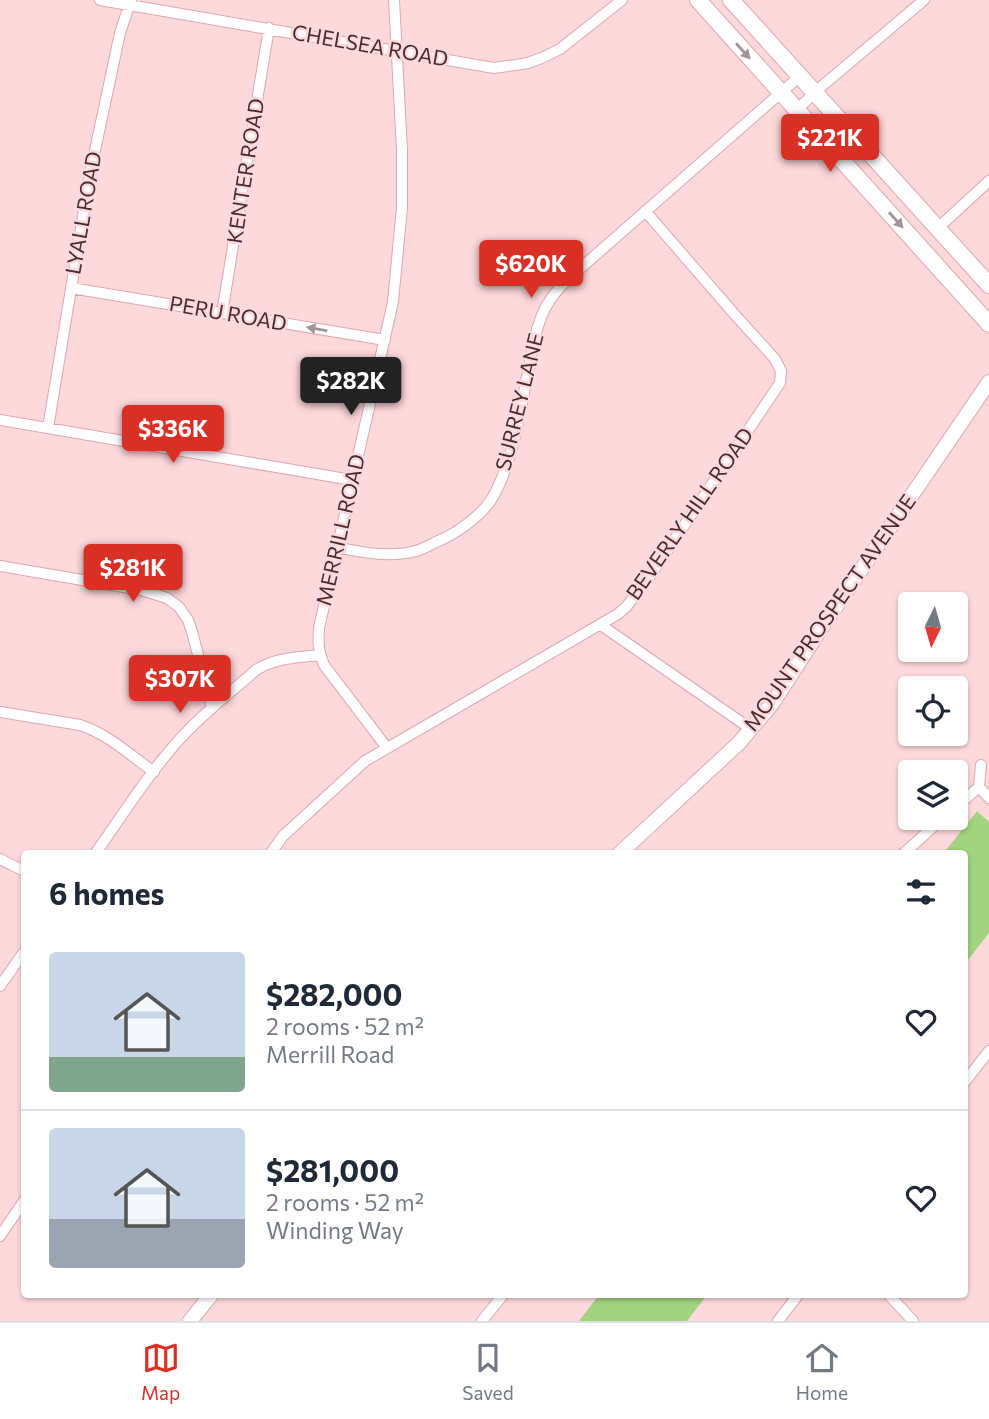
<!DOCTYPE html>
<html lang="en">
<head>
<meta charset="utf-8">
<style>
	:root { --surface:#fff; --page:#f2f2f3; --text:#1f2937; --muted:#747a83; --line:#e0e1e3; --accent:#d93025 }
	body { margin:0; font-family:Commissioner,sans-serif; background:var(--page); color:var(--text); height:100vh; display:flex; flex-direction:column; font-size:26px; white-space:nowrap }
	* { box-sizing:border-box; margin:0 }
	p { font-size:23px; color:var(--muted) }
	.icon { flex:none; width:38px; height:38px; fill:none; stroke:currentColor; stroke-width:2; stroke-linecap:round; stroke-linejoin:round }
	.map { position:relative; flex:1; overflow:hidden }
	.details { position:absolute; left:21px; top:850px; width:947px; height:448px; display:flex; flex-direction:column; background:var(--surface); border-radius:7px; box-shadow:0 2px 5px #0004 }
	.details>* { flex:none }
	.needle { width:46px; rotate:185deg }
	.buttons { position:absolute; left:898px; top:592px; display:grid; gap:14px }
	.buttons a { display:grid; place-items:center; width:70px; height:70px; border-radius:7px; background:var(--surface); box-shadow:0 2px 5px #0004; font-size:35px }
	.price { position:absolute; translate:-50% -60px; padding:0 16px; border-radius:7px; background:var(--accent); color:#fff; font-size:23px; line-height:46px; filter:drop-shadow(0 2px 4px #0008) }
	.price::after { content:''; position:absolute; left:50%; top:42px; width:21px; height:16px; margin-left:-10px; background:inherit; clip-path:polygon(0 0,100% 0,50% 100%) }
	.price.on { background:#222; color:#fff }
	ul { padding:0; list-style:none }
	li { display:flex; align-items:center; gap:21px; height:175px; padding:0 28px }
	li+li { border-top:2px solid var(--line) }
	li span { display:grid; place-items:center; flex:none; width:196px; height:140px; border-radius:7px; color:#555 }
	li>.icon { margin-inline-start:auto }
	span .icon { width:84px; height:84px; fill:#fffc; stroke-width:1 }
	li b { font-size:30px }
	h2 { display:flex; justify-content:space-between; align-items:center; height:84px; padding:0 28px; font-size:30px }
	.menu { display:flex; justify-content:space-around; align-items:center; height:98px; border-top:2px solid var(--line); background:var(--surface); font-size:19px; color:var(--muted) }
	.menu a { display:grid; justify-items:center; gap:4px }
	.menu .on { color:var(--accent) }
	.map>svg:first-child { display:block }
</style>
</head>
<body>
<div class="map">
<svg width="989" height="1321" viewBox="0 0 989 1321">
	<rect width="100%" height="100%" fill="#fed9dc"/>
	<path fill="#a2d37f" d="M977,811L989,822V933L964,965V854H943Z
		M599,1295H707L687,1321H579Z"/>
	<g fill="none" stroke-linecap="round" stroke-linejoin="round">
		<defs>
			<path id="minor" d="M100,0L494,68L528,63L544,57L560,49L622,0
				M797,110L815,92L924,0
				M938,228L989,181
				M71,288L385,340
				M222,313L269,28
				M0,420L352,480
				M48,428L90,174L120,33L131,0
				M337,547C362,553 391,558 416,551C423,549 430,545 436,542C454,535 480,517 491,500C514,463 521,405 530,361C534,343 537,322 547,305C552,296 559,288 567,280L800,76
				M0,566L141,590L167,598L179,607L188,620L192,632L212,708
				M601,625L751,729
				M0,712L80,725C108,734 130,755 154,772
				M387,748L324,665C318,650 318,643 319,628L393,302L402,207V150L394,0
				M981,765L979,787L989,798
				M956,807L979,787
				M95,854C122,816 148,774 179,740C202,714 230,693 256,670C276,657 297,658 320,655
				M270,854L283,836L365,761L618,614L627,606L648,579L780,383L781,371L775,359L736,316L645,211
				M903,854L944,817
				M0,859L24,871
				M0,986L24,952
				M964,1083L989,1051
				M0,1236L24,1201
				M889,1295L913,1321
				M482,1321L503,1295
				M778,1321L798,1295"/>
			<path id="tertiary" d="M619,854L739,743L772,704L822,627L989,382
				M190,1321L211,1295"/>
			<path id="secondary" d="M698,0L989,324
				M731,0L989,285"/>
		</defs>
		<use href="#minor" stroke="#e0a6ab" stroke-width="12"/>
		<use href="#tertiary" stroke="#e0a6ab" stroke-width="16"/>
		<use href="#secondary" stroke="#e0a6ab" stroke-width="18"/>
		<use href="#minor" stroke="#fff" stroke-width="10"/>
		<use href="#tertiary" stroke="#fff" stroke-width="14"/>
		<use href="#secondary" stroke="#fff" stroke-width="16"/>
	</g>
	<defs><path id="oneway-solid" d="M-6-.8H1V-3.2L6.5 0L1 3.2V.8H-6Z" transform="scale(1.75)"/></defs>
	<g fill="#a29698">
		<use href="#oneway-solid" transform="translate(743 51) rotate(48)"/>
		<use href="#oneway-solid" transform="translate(896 220) rotate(48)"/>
		<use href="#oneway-solid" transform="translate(317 329) rotate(-170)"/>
	</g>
	<g text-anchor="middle" stroke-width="5" stroke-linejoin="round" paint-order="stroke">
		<g font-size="21" fill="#462e30" stroke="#fed9dc">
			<text transform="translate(370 46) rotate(10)" y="7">CHELSEA ROAD</text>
			<text transform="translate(246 171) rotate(-81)" y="7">KENTER ROAD</text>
			<text transform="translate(84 213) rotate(-80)" y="7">LYALL ROAD</text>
			<text transform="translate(228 314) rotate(10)" y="7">PERU ROAD</text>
			<text transform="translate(520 402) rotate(-76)" y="7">SURREY LANE</text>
			<text transform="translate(690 514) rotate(-55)" y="7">BEVERLY HILL ROAD</text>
			<text transform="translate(341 530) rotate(-77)" y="7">MERRILL ROAD</text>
			<text transform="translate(830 613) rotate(-55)" y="7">MOUNT PROSPECT AVENUE</text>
		</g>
	</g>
</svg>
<div class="buttons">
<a><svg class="needle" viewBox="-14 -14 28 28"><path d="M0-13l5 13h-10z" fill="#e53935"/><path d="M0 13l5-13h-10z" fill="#747a83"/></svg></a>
<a><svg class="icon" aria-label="locate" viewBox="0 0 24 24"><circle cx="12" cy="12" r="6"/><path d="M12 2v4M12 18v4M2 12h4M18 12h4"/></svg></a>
<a><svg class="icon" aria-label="layers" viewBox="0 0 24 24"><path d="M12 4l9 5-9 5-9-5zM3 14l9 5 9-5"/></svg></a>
</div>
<b class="price" style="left:830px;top:174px">$221K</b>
<b class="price" style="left:531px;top:300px">$620K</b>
<b class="price on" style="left:351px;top:417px">$282K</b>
<b class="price" style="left:173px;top:465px">$336K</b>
<b class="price" style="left:133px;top:604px">$281K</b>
<b class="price" style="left:180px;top:715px">$307K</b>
<section class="details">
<h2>6 homes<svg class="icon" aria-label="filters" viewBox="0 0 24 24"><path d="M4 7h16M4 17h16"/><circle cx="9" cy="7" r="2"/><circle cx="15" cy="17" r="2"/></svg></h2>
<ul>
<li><span style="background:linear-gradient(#c9d6e8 75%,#7fa58c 0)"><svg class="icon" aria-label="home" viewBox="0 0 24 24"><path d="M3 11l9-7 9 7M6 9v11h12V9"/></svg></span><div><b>$282,000</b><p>2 rooms · 52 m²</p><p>Merrill Road</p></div><svg class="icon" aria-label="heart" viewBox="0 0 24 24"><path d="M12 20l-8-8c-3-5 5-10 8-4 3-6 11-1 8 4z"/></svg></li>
<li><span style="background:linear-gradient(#c9d6e8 65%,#9aa5b1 0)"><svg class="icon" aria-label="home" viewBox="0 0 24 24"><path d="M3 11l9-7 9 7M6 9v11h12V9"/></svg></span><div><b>$281,000</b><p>2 rooms · 52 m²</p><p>Winding Way</p></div><svg class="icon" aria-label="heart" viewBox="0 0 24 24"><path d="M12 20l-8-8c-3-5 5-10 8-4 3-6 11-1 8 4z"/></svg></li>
</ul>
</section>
</div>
<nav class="menu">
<a class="on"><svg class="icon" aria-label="map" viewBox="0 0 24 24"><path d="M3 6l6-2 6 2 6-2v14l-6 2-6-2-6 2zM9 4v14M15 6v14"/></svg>Map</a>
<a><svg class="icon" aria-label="saved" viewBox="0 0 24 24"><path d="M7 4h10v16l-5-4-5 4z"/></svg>Saved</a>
<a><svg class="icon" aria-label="home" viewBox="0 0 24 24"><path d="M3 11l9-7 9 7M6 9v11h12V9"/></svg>Home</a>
</nav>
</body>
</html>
